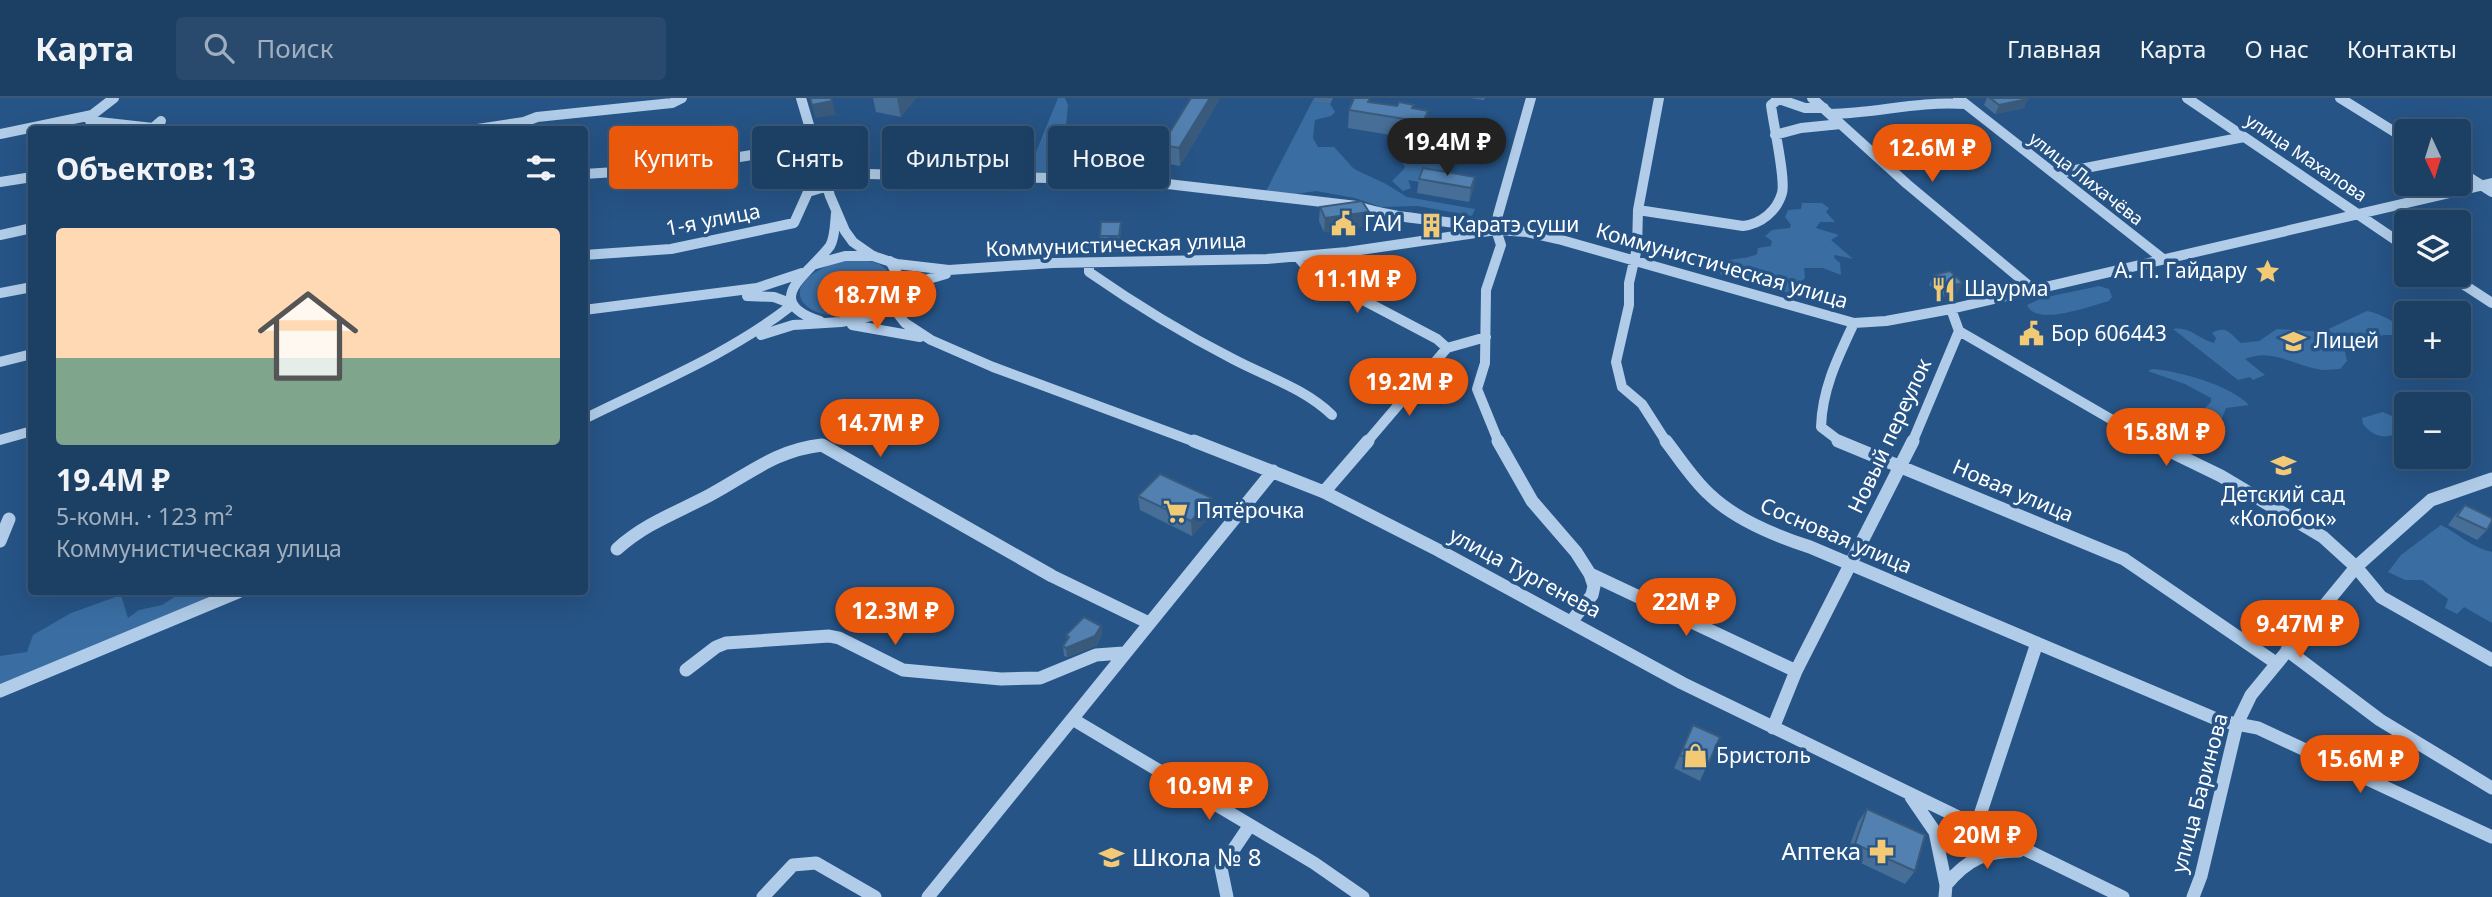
<!DOCTYPE html>
<html lang="ru">
<head>
<meta charset="utf-8">
<style>
	:root { --surface:#1c3f64; --page:#294a6d; --text:#f1f3f6; --muted:#a0afbf; --line:#3a5878; --accent:#ea580c }
	body { margin:0; font-family:"Noto Sans",sans-serif; background:var(--page); color:var(--text); height:100vh; display:flex; flex-direction:column; font-size:26px; white-space:nowrap }
	* { box-sizing:border-box; margin:0 }
	p { font-size:23px; color:var(--muted) }
	.icon { flex:none; width:38px; height:38px; fill:none; stroke:currentColor; stroke-width:2; stroke-linecap:round; stroke-linejoin:round }
	.map { position:relative; flex:1; overflow:hidden }
	.side { position:absolute; left:28px; top:28px; width:560px; height:469px; display:flex; flex-direction:column; background:var(--surface); border-radius:7px; box-shadow:0 7px 28px #0002,0 0 0 2px var(--line) }
	.side>* { flex:none }
	.guide { position:absolute; left:609px; top:28px; width:665px; height:63px; display:flex; gap:14px }
	.needle { width:46px; rotate:176deg }
	.controls { position:absolute; left:2394px; top:21px; display:grid; gap:14px }
	.controls a { display:grid; place-items:center; width:77px; height:77px; border-radius:7px; background:var(--surface); box-shadow:0 7px 28px #0002,0 0 0 2px var(--line); font-size:35px }
	.price { position:absolute; translate:-50% -60px; padding:0 16px; border-radius:24px; background:var(--accent); color:#fff; font-size:23px; line-height:46px; filter:drop-shadow(0 2px 4px #0008) }
	.price::after { content:''; position:absolute; left:50%; top:42px; width:21px; height:16px; margin-left:-10px; background:inherit; clip-path:polygon(0 0,100% 0,50% 100%) }
	.price.selected { background:#222; color:#fff }
	ul { padding:0; list-style:none }
	li { display:grid; align-content:center; gap:14px; height:371px; padding:0 28px }
	li+li { border-top:2px solid var(--line) }
	li span { display:grid; place-items:center; height:217px; border-radius:7px; color:#555 }
	li>.icon { margin-inline-start:auto }
	span .icon { width:126px; height:126px; fill:#fffc; stroke-width:1 }
	li b { font-size:30px }
	h2 { display:flex; justify-content:space-between; align-items:center; height:84px; padding:0 28px; font-size:30px }
	.pill { padding:0 24px; border-radius:7px; background:var(--surface); box-shadow:0 7px 28px #0002,0 0 0 2px var(--line); font-size:24px; line-height:63px }
	.pill.selected { background:var(--accent); color:#fff }
	header { display:flex; align-items:center; gap:42px; box-sizing:border-box; height:98px; padding:0 35px; background:var(--surface); border-bottom:2px solid var(--line) }
	header strong { font-size:33px }
	nav { display:flex; gap:38px; margin-inline-start:auto; font-size:24px }
	.search { width:490px; height:63px; background:var(--page); display:flex; align-items:center; gap:18px; box-sizing:border-box; padding:0 24px; border-radius:7px; color:var(--muted); font-size:26px }
	.map>svg:first-child { display:block }
</style>
</head>
<body>
<header>
<strong>Карта</strong>
<div class="search"><svg class="icon" aria-label="search" viewBox="0 0 24 24"><circle cx="10" cy="10" r="6"/><path d="M15 15l6 6"/></svg>Поиск</div>
<nav><a>Главная</a><a>Карта</a><a>О нас</a><a>Контакты</a></nav>
</header>
<div class="map">
<svg width="2492" height="799" viewBox="0 0 2492 799">
	<rect width="100%" height="100%" fill="#265486"/>
	<path fill="#3a6ea3" d="M1058,0H1065L1068,7L1066,28L1078,36L1085,54L1060,65L1059,72L1054,76H1027Z
		M1314,0H1317L1316,4L1330,6L1335,14L1331,18L1315,22L1313,40L1318,49H1334L1354,71L1386,86L1407,99L1475,111L1472,118L1418,108L1381,109L1355,100L1316,93L1295,96L1266,93Z
		M1406,58L1434,61L1450,59L1457,62L1454,68L1445,66L1437,87L1408,82L1411,90L1403,93L1392,83L1405,70L1402,62Z
		M1802,105H1822L1829,110L1826,114L1835,124H1820L1816,130L1839,137L1831,142L1853,161L1835,157L1834,160L1840,165L1841,177L1823,170H1804L1805,180L1795,189L1802,198L1722,178L1716,169C1726,158 1744,163 1757,156L1758,150L1771,148L1772,143L1765,138L1772,132L1790,130L1791,127L1785,119L1788,112L1801,111Z
		M1124,147L1132,150V153L1066,156L1059,153L1064,148H1069Z
		M843,162C862,162 882,160 892,179C893,191 886,200 876,206C825,240 752,191 843,162Z
		M2099,188L2109,191L2112,199L2109,203C2090,208 2036,229 2027,207L2042,200Z
		M2367,213C2382,216 2394,224 2406,232V237H2384L2348,247L2345,254L2347,263L2340,271C2332,271 2324,273 2317,271C2291,266 2271,250 2245,261L2265,277L2253,282L2250,279L2238,282L2173,231C2190,228 2198,241 2214,245L2216,240L2212,235C2227,226 2231,237 2241,245L2259,243L2277,231L2322,234Z
		M2152,271C2179,273 2230,287 2249,307L2226,310L2220,325L2207,341L2202,342L2200,335L2206,327L2203,312L2211,304V300L2185,286L2148,273Z
		M2383,314L2402,323L2406,331C2389,341 2376,342 2363,326L2362,320Z
		M2441,427C2459,436 2472,450 2492,454V525L2464,509L2457,516L2445,510L2448,501L2422,482H2405L2388,474L2401,457Z
		M182,494H212L210,498L177,517L0,586V558L27,554L33,537L71,515L121,497L128,520L139,512L162,507Z"/>
	<g fill="none" stroke-linecap="round" stroke-linejoin="round">
		<path stroke="#b0cce8" stroke-width="10" d="M114,0L92,17L90,23L153,30L161,23
			M801,0L830,98L845,133L853,144L873,158L897,166L949,172L1053,165L1267,161L1347,154L1496,132L1527,134L1558,141L1854,225L1886,223L1951,211L2492,85
			M1659,0L1638,112L1637,150L1629,185V207L1616,264L1622,289L1642,306L1667,345
			M1776,0L1805,10H1824
			M1812,0L1907,86L2034,192
			M1958,0L2163,161
			M2187,0L2406,149
			M2340,0L2406,41
			M1830,16C1878,15 1916,3 1965,6
			M471,32L524,24L537,19L672,5L682,0
			M0,36L92,17
			M1775,37L1801,30L1841,26
			M2459,73L2492,94
			M824,75L1133,82L1357,108C1397,122 1443,121 1485,130
			M584,76L664,71L752,57L818,56
			M2055,76L2244,39
			M0,84L32,79
			M1638,112L1743,128C1761,126 1777,113 1782,95C1786,81 1773,25 1771,7L1779,1
			M0,137L32,130
			M584,157L671,151L794,125L808,94L828,88
			M1298,159L1310,174L1437,241L1447,250
			M1089,165V174C1135,206 1184,236 1233,261C1267,279 1304,290 1332,317
			M816,166L845,158H874
			M2449,177L2492,205
			M0,195L32,189
			M898,195L925,182L946,176
			M747,198L774,199L790,205
			M895,201L898,216L905,225L931,242L993,269L1198,345
			M584,212L757,190L802,175
			M820,223C759,203 810,175 830,148C835,140 835,125 836,115
			M852,227L920,239
			M1959,233L2152,345
			M761,237L793,227L841,224L871,218L884,211L894,200L901,183L890,163
			M0,264L32,256
			M584,321C654,286 730,256 792,207
			M0,342L32,333
			M1366,345L1447,250L1486,239
			M1499,345L1477,291L1485,265L1486,192L1501,147L1496,132L1498,117L1531,0
			M1842,345L1821,329C1822,291 1838,259 1854,225
			M1912,345L1959,233L1951,211"/>
		<path stroke="#b0cce8" stroke-width="13" d="M1194,343L1324,394L1438,452L1682,585L2123,799
			M1498,343L1532,403L1576,454L1590,476L1594,488L1592,497L1571,524
			M1666,343C1680,361 1693,382 1710,397C1736,422 1776,438 1810,449L2221,623L2258,630L2492,739
			M1838,343L2124,461L2276,565
			M2149,343L2221,378L2323,439L2356,469L2381,499L2492,562
			M1324,394L1368,343
			M0,443L9,421
			M617,451C646,425 676,415 710,397C749,376 776,352 822,347L1052,478L1149,525
			M1590,476L1796,573
			M2287,552L2380,622L2492,690
			M686,572L716,549L726,545L829,538L839,540L903,572L1001,581L1040,580L1096,557L1123,555
			M0,593L238,494
			M1074,622L1314,765L1363,799
			M1773,630L1796,573L1913,343
			M1911,699L1935,734L1946,787L1945,799
			M1976,729L2037,545
			M1946,787C1967,761 1986,753 2019,753
			M763,799L793,767L816,765L875,799
			M928,799L1273,373
			M1227,799L1221,770L1250,727
			M2193,799L2201,778L2237,626L2251,597L2356,469L2431,402L2492,381"/>
	</g>
	<path fill="#476e97" d="M873,0H916L901,19L876,14Z
		M1316,0H1333L1330,6L1315,4Z
		M1469,0H1485L1484,2Z
		M1987,0H2027L2024,10L1995,16L1984,7Z
		M1219,2L1180,68L1163,65L1162,47Z
		M1371,4L1397,8L1414,7L1413,10L1428,13L1426,31L1421,42L1348,30L1349,12Z
		M1475,79L1473,93L1469,104L1417,95L1419,81Z
		M1320,109L1369,114L1368,128L1324,134L1319,123Z
		M1121,124L1120,143H1100V138Z
		M1934,177L1958,195L1943,199L1929,187Z
		M1138,398L1213,415L1192,438L1140,412Z
		M2465,407L2487,432L2477,442L2448,427L2456,416Z
		M1101,528L1102,537L1096,548L1067,559L1064,558L1063,548L1067,542L1066,537Z
		M1720,639L1700,683L1674,670L1680,657Z
		M1867,711L1915,773L1905,786L1846,758L1858,724Z"/>
	<path fill="#395a7b" d="M898,0H916L901,19L897,1Z
		M1210,0H1219V2L1180,68L1179,50Z
		M2028,1L2024,10L1995,16L1999,7Z
		M832,3L836,17L815,20L812,7Z
		M1428,13L1426,31L1421,42L1423,24Z
		M1475,79L1473,93L1469,104L1471,90Z
		M1369,114L1368,128L1324,134L1325,120Z
		M1963,185L1958,195L1943,199L1947,189Z
		M1212,400L1213,415L1192,438L1191,423Z
		M1101,528L1102,537L1096,548L1067,559L1066,550Z"/>
	<path fill="#5280b0" stroke="#395a7b" stroke-width="2" d="M810,0H831L832,3L812,7Z
		M1191,0H1210L1179,50L1162,47Z
		M1354,0H1370L1368,4L1397,8L1399,4L1414,7L1412,10L1428,13L1423,24L1349,12Z
		M1990,0H2027L2028,1L1999,7Z
		M1423,70L1475,79L1471,90L1419,81Z
		M1362,103L1369,114L1325,120L1320,109Z
		M1101,124H1121L1119,138H1100Z
		M1950,173L1963,185L1947,189L1934,177Z
		M1160,376L1212,400L1191,423L1138,398Z
		M2465,407L2492,420V423L2487,432L2457,418Z
		M1084,519L1101,528L1095,538L1066,550L1063,548L1069,539L1066,537Z
		M1693,627L1720,639L1707,669L1680,657Z
		M1867,711L1925,737L1915,773L1855,746Z"/>
	<defs>
		<symbol id="civic-bare" viewBox="-9 -9 18 18"><path d="M-.6-6.5H3V-4.5H.6V-3L4-1V1h2V6H-6V1h2V-1L-.6-3ZM-1.2 2.5V6h2.4V2.5Z" fill="#f2c975" stroke="#265486" stroke-width="2.5" paint-order="stroke"/></symbol>
		<symbol id="building-bare" viewBox="-9 -9 18 18"><path d="M-4-6H4V6H1V3H-1V6H-4ZM-2.5-4.3h1.7v1.8h-1.7ZM.8-4.3h1.7v1.8H.8ZM-2.5-1h1.7V.8h-1.7ZM.8-1h1.7V.8H.8Z" fill="#f2c975" stroke="#265486" stroke-width="2.5" paint-order="stroke"/></symbol>
		<symbol id="sight-bare" viewBox="-9 -9 18 18"><path d="M0-6L1.8-2.2L6-1.7L2.9 1.2L3.7 5.4L0 3.3L-3.7 5.4L-2.9 1.2L-6-1.7L-1.8-2.2Z" fill="#f2c975" stroke="#265486" stroke-width="2.5" paint-order="stroke"/></symbol>
		<symbol id="restaurant-bare" viewBox="-9 -9 18 18"><path d="M-5-6h1v4h1v-4h1v4h1v-4h1v5L-1.5 .5V6h-2V.5L-5-1ZM5-6V6H3V1.5H1.5Q1.5-4 5-6Z" fill="#f2c975" stroke="#265486" stroke-width="2.5" paint-order="stroke"/></symbol>
		<symbol id="school-bare" viewBox="-9 -9 18 18"><path d="M0-5L7-2L0 1L-7-2ZM-4 1L0 2.5L4 1V4Q0 6-4 4Z" fill="#f2c975" stroke="#265486" stroke-width="2.5" paint-order="stroke"/></symbol>
		<symbol id="supermarket-bare" viewBox="-9 -9 18 18"><path d="M-6-5.5h2.5l.6 2H6L4.5 2H-2.5L-4.4-4H-6ZM-1.5 3.2a1.3 1.3 0 1 0 .1 0ZM3 3.2a1.3 1.3 0 1 0 .1 0Z" fill="#f2c975" stroke="#265486" stroke-width="2.5" paint-order="stroke"/></symbol>
		<symbol id="shop-bare" viewBox="-9 -9 18 18"><path d="M-5-2.5h2.3a2.7 3.5 0 0 1 5.4 0H5L5.5 6h-11ZM-1.5-2.5h3a1.5 2.3 0 0 0-3 0Z" fill="#f2c975" stroke="#265486" stroke-width="2.5" paint-order="stroke"/></symbol>
		<symbol id="pharmacy-bare" viewBox="-9 -9 18 18"><path d="M-2-6h4v4h4v4h-4v4h-4v-4h-4v-4h4Z" fill="#f2c975" stroke="#265486" stroke-width="2.5" paint-order="stroke"/></symbol>
	</defs>
	<g fill-rule="evenodd">
		<use href="#civic-bare" x="1326" y="108" width="35" height="35"/>
		<use href="#building-bare" x="1414" y="110" width="35" height="35"/>
		<use href="#sight-bare" x="2250" y="156" width="35" height="35"/>
		<use href="#restaurant-bare" x="1926" y="174" width="35" height="35"/>
		<use href="#civic-bare" x="2014" y="218" width="35" height="35"/>
		<use href="#school-bare" x="2276" y="226" width="35" height="35"/>
		<use href="#school-bare" x="2266" y="350" width="35" height="35"/>
		<use href="#supermarket-bare" x="1158" y="396" width="35" height="35"/>
		<use href="#shop-bare" x="1678" y="640" width="35" height="35"/>
		<use href="#pharmacy-bare" x="1864" y="736" width="35" height="35"/>
		<use href="#school-bare" x="1094" y="742" width="35" height="35"/>
	</g>
	<g text-anchor="middle" stroke-width="7" stroke-linejoin="round" paint-order="stroke">
		<g font-size="18" fill="#fff" stroke="#265486">
			<text transform="translate(2306 60) rotate(34)" y="6">улица Махалова</text>
			<text transform="translate(2086 81) rotate(38)" y="6">улица Лихачёва</text>
		</g>
		<g font-size="21" fill="#fff" stroke="#265486">
			<text transform="translate(713 122) rotate(-11)" y="7">1-я улица</text>
			<text transform="translate(1116 147) rotate(-2)" y="7">Коммунистическая улица</text>
			<text transform="translate(1722 168) rotate(16)" y="7">Коммунистическая улица</text>
			<text transform="translate(1890 338) rotate(-65)" y="7">Новый переулок</text>
			<text transform="translate(2013 393) rotate(23)" y="7">Новая улица</text>
			<text transform="translate(1836 438) rotate(23)" y="7">Сосновая улица</text>
			<text transform="translate(1525 475) rotate(28)" y="7">улица Тургенева</text>
			<text transform="translate(2200 695) rotate(-75)" y="7">улица Баринова</text>
		</g>
		<g font-size="21" fill="#fff" stroke="#265486" text-anchor="start">
			<text x="1364" y="133">ГАИ</text>
			<text x="1452" y="134">Каратэ суши</text>
			<text x="2247" y="180" text-anchor="end">А. П. Гайдару</text>
			<text x="1964" y="198">Шаурма</text>
			<text x="2051" y="243">Бор 606443</text>
			<text x="2314" y="250">Лицей</text>
			<text x="2283" y="404" text-anchor="middle">Детский сад<tspan x="2283" dy="24">«Колобок»</tspan></text>
			<text x="1196" y="420">Пятёрочка</text>
			<text x="1716" y="665">Бристоль</text>
		</g>
		<g font-size="24" fill="#fff" stroke="#265486" text-anchor="end">
			<text x="1861" y="762">Аптека</text>
			<text x="1132" y="768" text-anchor="start">Школа № 8</text>
		</g>
	</g>
</svg>
<div class="controls">
<a><svg class="needle" viewBox="-14 -14 28 28"><path d="M0-13l5 13h-10z" fill="#e53935"/><path d="M0 13l5-13h-10z" fill="#a0afbf"/></svg></a>
<a><svg class="icon" aria-label="layers" viewBox="0 0 24 24"><path d="M12 4l9 5-9 5-9-5zM3 14l9 5 9-5"/></svg></a>
<a>+</a>
<a>−</a>
</div>
<b class="price selected" style="left:1447px;top:80px">19.4M ₽</b>
<b class="price" style="left:1932px;top:86px">12.6M ₽</b>
<b class="price" style="left:1357px;top:217px">11.1M ₽</b>
<b class="price" style="left:877px;top:233px">18.7M ₽</b>
<b class="price" style="left:1409px;top:320px">19.2M ₽</b>
<b class="price" style="left:880px;top:361px">14.7M ₽</b>
<b class="price" style="left:2166px;top:370px">15.8M ₽</b>
<b class="price" style="left:1686px;top:540px">22M ₽</b>
<b class="price" style="left:895px;top:549px">12.3M ₽</b>
<b class="price" style="left:2300px;top:562px">9.47M ₽</b>
<b class="price" style="left:2360px;top:697px">15.6M ₽</b>
<b class="price" style="left:1209px;top:724px">10.9M ₽</b>
<b class="price" style="left:1987px;top:773px">20M ₽</b>
<div class="guide">
<a class="pill selected">Купить</a>
<a class="pill">Снять</a>
<a class="pill">Фильтры</a>
<a class="pill">Новое</a>
</div>
<section class="side">
<h2>Объектов: 13<svg class="icon" aria-label="filters" viewBox="0 0 24 24"><path d="M4 7h16M4 17h16"/><circle cx="9" cy="7" r="2"/><circle cx="15" cy="17" r="2"/></svg></h2>
<ul>
<li><span style="background:linear-gradient(#ffd9b3 60%,#7fa58c 0)"><svg class="icon" aria-label="home" viewBox="0 0 24 24"><path d="M3 11l9-7 9 7M6 9v11h12V9"/></svg></span><div><b>19.4M ₽</b><p>5-комн. · 123 m²</p><p>Коммунистическая улица</p></div></li>
</ul>
</section>
</div>
</body>
</html>
